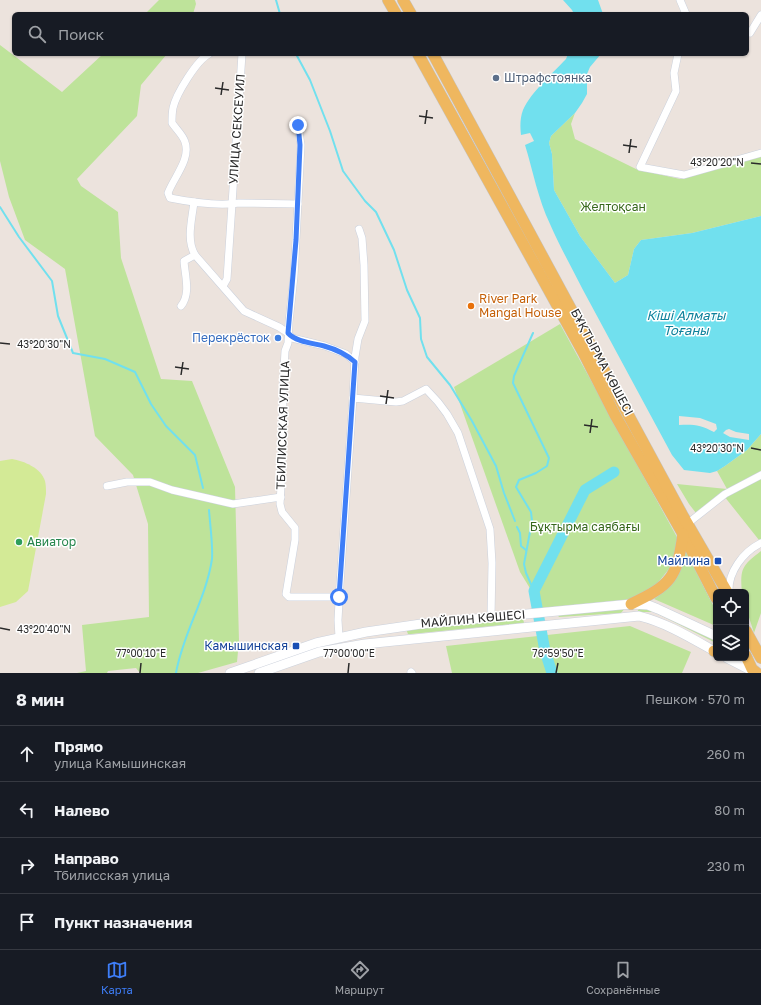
<!DOCTYPE html>
<html lang="ru">
<head>
<meta charset="utf-8">
<style>
	:root { --surface:#171b24; --page:#20242c; --text:#f1f3f6; --muted:#9ea1a6; --line:#363941; --accent:#3e7ef8 }
	body { margin:0; font-family:"Golos Text",sans-serif; background:var(--page); color:var(--text) }
	.controls { position:absolute; right:12px; bottom:12px; display:grid; overflow:hidden; border-radius:6px; box-shadow:0 1px 3px #0004 }
	.controls button { width:36px; height:36px; display:grid; place-items:center; padding:0; border:0; border-bottom:1px solid var(--line); background:var(--surface); color:var(--text); font:20px sans-serif }
	.stop { position:absolute; width:12px; height:12px; margin:-9px; border:3px solid #3e7ef8; border-radius:50%; background:#fff }
	.stop.end { background:#3e7ef8; border-color:#fff; box-shadow:0 1px 4px #0008 }
	.list { margin:0; padding:0; list-style:none }
	h2 { display:flex; justify-content:space-between; align-items:center; height:52px; margin:0; padding:0 16px; font-size:17px }
	h2 small { font-size:13px; font-weight:400; color:var(--muted) }
	.list li { display:grid; grid-template-columns:26px 1fr auto; gap:12px; align-items:center; box-sizing:border-box; height:56px; padding:0 16px; border-top:1px solid var(--line) }
	.list b { display:block; font-size:15px; white-space:nowrap }
	.list p { margin:0; font-size:13px; white-space:nowrap; color:var(--muted) }
	.list em { font-size:13px; font-style:normal; color:var(--muted) }
	.icon { flex:none; width:22px; height:22px; fill:none; stroke:currentColor; stroke-width:2; stroke-linecap:round; stroke-linejoin:round }
	.map { position:relative; flex:none; width:761px; height:673px; overflow:hidden }
	.search { position:absolute; background:var(--surface); box-shadow:0 1px 3px #0004; left:12px; right:12px; top:12px; height:44px; display:flex; align-items:center; gap:10px; box-sizing:border-box; padding:0 14px; border-radius:6px; color:var(--muted); font-size:15px }
	.sheet { height:276px; background:var(--surface) }
	nav { display:flex; justify-content:space-around; align-items:center; box-sizing:border-box; height:56px; border-top:1px solid var(--line); background:var(--surface); font-size:11px; color:var(--muted) }
	nav a { display:grid; justify-items:center; gap:2px }
	nav .on { color:var(--accent) }
	.map>svg:first-child { display:block }
	.green { fill:#bee39a }
	.pitch { fill:#d3ea96 }
	.water { fill:#71e0ee; fill-rule:evenodd }
	.lines { fill:none; stroke-linecap:round; stroke-linejoin:round }
	.stream { stroke:#71e0ee; stroke-width:2 }
	.river { stroke:#71e0ee; stroke-width:11 }
	.minor-casing { stroke:#cbd1dc; stroke-width:8 }
	.secondary-casing { stroke:#cbd1dc; stroke-width:10 }
	.primary-casing { stroke:#c4c4c4; stroke-width:12 }
	.minor { stroke:#fff; stroke-width:7 }
	.secondary { stroke:#fff; stroke-width:9 }
	.primary { stroke:#efb75f; stroke-width:11 }
	.route { stroke:#3e7ef8; stroke-width:5 }
	.ticks { fill:none; stroke:#2b2b2b; stroke-width:1.5 }
	.service-dot { fill:#5c6f8a; stroke:#fff; stroke-width:1.5 }
	.food-dot { fill:#e8710a; stroke:#fff; stroke-width:1.5 }
	.shop-dot { fill:#3f7fe0; stroke:#fff; stroke-width:1.5 }
	.leisure-dot { fill:#2e9e5b; stroke:#fff; stroke-width:1.5 }
	.transit-dot { fill:#1a4fb4; stroke:#fff; stroke-width:1.5 }
	.labels { text-anchor:middle; stroke-width:3; stroke-linejoin:round; paint-order:stroke }
	.service-label { font-size:12px; fill:#4e5e75; stroke:#fff; text-anchor:start }
	.street-label { font-size:12px; fill:#2b2b2b; stroke:#fff }
	.park-label { font-size:12px; fill:#37681b; stroke:#fff }
	.food-label { font-size:12px; fill:#c56008; stroke:#fff; text-anchor:start }
	.shop-label { font-size:12px; fill:#366cbe; stroke:#fff; text-anchor:end }
	.leisure-label { font-size:12px; fill:#27864d; stroke:#fff; text-anchor:start }
	.transit-label { font-size:12px; fill:#164399; stroke:#fff; text-anchor:end }
	.water-label { font-size:13px; font-style:italic; fill:#0e819b; stroke:#fff }
	.ticks-label { font-size:10px; text-anchor:middle; fill:#2b2b2b; stroke:#fff; stroke-width:3; stroke-linejoin:round; paint-order:stroke }
</style>
</head>
<body>
<div class="map">
<svg width="761" height="673" viewBox="0 0 761 673">
	<rect width="100%" height="100%" fill="#ece3dd"/>
	<g class="green">
		<path d="M159,0H195L196,4L193,14H145Z"/>
		<path d="M0,45L62,92L103,54H167L141,85L137,116L77,179L81,186L118,212L121,258L161,379L192,381L235,487L239,641L237,662L198,673H140L136,668L108,671L107,673H77L86,671L82,625L149,617L148,524L133,475L95,436L65,269L25,240L9,197L0,161Z"/>
		<path d="M575,113L571,124L575,139L636,169L680,179L761,156V216L692,233L641,240L634,249L628,275L615,283L580,236L554,190L552,154L549,143L551,136Z"/>
		<path d="M560,324L678,539L673,564L656,585L634,599L542,608L520,572L454,387Z"/>
		<path d="M761,434V545L759,540L724,496L696,513L689,504L677,484L727,489L717,471L725,466L747,450Z"/>
		<path d="M761,551V613L754,633L746,608V592H742C740,568 742,566 761,551Z"/>
		<path d="M686,552L716,611V626L654,599C674,585 679,576 686,552Z"/>
		<path d="M626,607L621,613L559,617L557,614Z"/>
		<path d="M640,607L647,608L716,640V643L654,612H637Z"/>
		<path d="M523,617L524,623L411,634H408L406,629Z"/>
		<path d="M630,626L691,652L682,673H452L446,646Z"/>
	</g>
	<path class="pitch" d="M12,459C24,461 41,468 45,481C46,485 46,490 46,494L28,591L16,602L0,607V461Z"/>
	<g class="water">
		<path d="M563,0H598L603,14H574L572,10Z"/>
		<path d="M568,54H601L590,67L587,74V94L582,103L575,113L551,136L549,143L552,154L554,190L580,236L615,283L628,275L634,249L641,240L692,233L761,216V434L747,450L725,466L717,471L710,473L684,470L672,455L583,290C572,268 560,247 550,224C538,199 533,171 525,145L534,141L530,133L521,135C520,127 520,118 523,110C531,92 552,74 566,59ZM679,416L700,418L716,424L717,429L714,432C701,425 693,424 679,425ZM729,429L736,432L749,434V440L730,437L723,433L726,430Z"/>
	</g>
	<g class="lines">
		<g class="stream">
			<path d="M276,0L280,14"/>
			<path d="M296,54L310,80L330,131L343,171L365,201L376,212L394,250L407,290L420,318L421,339L427,357L450,385L472,421L496,466L504,493L515,521"/>
			<path d="M0,207L19,237L52,281L58,316L73,353L105,359L135,372L151,404L166,426L195,455L203,488"/>
			<path d="M533,333L514,376L513,383L549,458L547,466L536,473L519,480L516,487L531,512L532,521L524,564L526,573L534,591"/>
			<path d="M517,527L520,533L521,546L526,550"/>
			<path d="M176,673C183,633 206,599 212,559C213,545 210,524 209,510"/>
		</g>
		<path class="river" d="M552,673L545,651L534,591L585,490L614,472"/>
		<defs>
			<g id="minor">
				<path d="M680,0L686,14"/>
				<path d="M750,33L761,15"/>
				<path d="M209,54C197,60 176,94 173,108C172,113 172,118 172,123C176,129 183,135 185,142C191,159 174,177 168,193L170,198C190,202 220,206 239,203L298,204"/>
				<path d="M678,54L674,73L676,91L640,167L684,175L761,153"/>
				<path d="M298,125L301,145L296,240L294,276L289,322L288,343L285,351L283,386L282,468L280,504L282,512L295,528V540L286,594L289,597H339"/>
				<path d="M194,202C192,219 186,240 195,255L244,311L279,327L288,333L292,338L325,346L346,354L355,362"/>
				<path d="M223,286L227,279L242,54"/>
				<path d="M181,306C191,294 185,276 184,261L195,255"/>
				<path d="M353,398L355,357L358,339L365,321L364,265L362,238L359,229"/>
				<path d="M107,486L127,482H150L172,490L233,504L281,497"/>
				<path d="M687,524L725,494L761,475"/>
				<path d="M729,592C728,572 743,552 761,543"/>
				<path d="M339,637L338,620L340,584L353,398L396,402L403,401L426,389L438,402L447,414L458,433L490,529L492,563L491,617"/>
				<path d="M411,672L412,673"/>
			</g>
			<g id="secondary">
				<path d="M727,658L756,673"/>
				<path d="M230,673L316,643L366,632L421,624L631,604L648,605L658,609L716,636"/>
				<path d="M259,673L319,652L365,644L639,616C667,623 691,638 716,652"/>
			</g>
			<g id="primary">
				<path d="M388,0L396,14"/>
				<path d="M403,0L411,14"/>
				<path d="M418,54L583,352L615,415L683,534L716,598"/>
				<path d="M433,54L683,516L727,592"/>
				<path d="M631,604C671,585 677,578 683,534"/>
				<path d="M746,631L761,658"/>
				<path d="M714,651H716"/>
				<path d="M746,656L752,669L757,673"/>
			</g>
		</defs>
		<use href="#minor" class="minor-casing"/>
		<use href="#secondary" class="secondary-casing"/>
		<use href="#primary" class="primary-casing"/>
		<use href="#minor" class="minor"/>
		<use href="#secondary" class="secondary"/>
		<use href="#primary" class="primary"/>
	</g>
	<g class="lines">
		<path class="route" d="M298,125L300,145L296,240L288,333C296,342 312,343 324,346C335,349 346,354 355,362L339,597"/>
	</g>
	<path class="ticks" d="M215,88L229,90M221,95L223,82M419,116L433,118M425,124L427,110M623,145L637,147M629,153L631,139M751,163L761,164M0,343L10,344M175,367L189,369M181,375L183,362M380,396L394,398M386,404L388,390M584,425L598,427M590,433L592,419M751,448L761,450M0,628L10,630M140,673L141,663M348,673L349,663M556,673L558,663"/>
	<circle class="service-dot" cx="496" cy="78" r="4"/>
	<circle class="food-dot" cx="471" cy="306" r="4"/>
	<circle class="shop-dot" cx="278" cy="338" r="4"/>
	<circle class="leisure-dot" cx="19" cy="542" r="4"/>
	<g class="transit-dot">
		<rect x="714" y="557" width="8" height="8" rx="2"/>
		<rect x="292" y="642" width="8" height="8" rx="2"/>
	</g>
	<g class="labels">
		<g class="service-label">
			<text x="504" y="82">Штрафстоянка</text>
		</g>
		<g class="street-label">
			<text transform="translate(237 129) rotate(-86)" y="4">УЛИЦА СЕКСЕУИЛ</text>
			<text transform="translate(602 362) rotate(62)" y="4">БҰҚТЫРМА КӨШЕСІ</text>
			<text transform="translate(283 425) rotate(-88)" y="4">ТБИЛИССКАЯ УЛИЦА</text>
			<text transform="translate(473 619) rotate(-5)" y="4">МАЙЛИН КӨШЕСІ</text>
		</g>
		<g class="park-label">
			<text x="613" y="211">Желтоқсан</text>
			<text x="585" y="531">Бұқтырма саябағы</text>
		</g>
		<g class="food-label">
			<text x="479" y="303">River Park<tspan x="479" dy="14">Mangal House</tspan></text>
		</g>
		<g class="shop-label">
			<text x="270" y="342">Перекрёсток</text>
		</g>
		<g class="leisure-label">
			<text x="27" y="546">Авиатор</text>
		</g>
		<g class="transit-label">
			<text x="710" y="565">Майлина</text>
			<text x="288" y="650">Камышинская</text>
		</g>
		<g class="water-label">
			<text x="686" y="320">Кіші Алматы<tspan x="686" dy="15">Тоғаны</tspan></text>
		</g>
	</g>
	<g class="ticks-label">
		<text x="717" y="166">43°20'20"N</text>
		<text x="44" y="348">43°20'30"N</text>
		<text x="717" y="452">43°20'30"N</text>
		<text x="44" y="633">43°20'40"N</text>
		<text x="141" y="657">77°00'10"E</text>
		<text x="349" y="657">77°00'00"E</text>
		<text x="558" y="657">76°59'50"E</text>
	</g>
</svg>
<div class="controls">
<button><svg class="icon" aria-label="locate" viewBox="0 0 24 24"><circle cx="12" cy="12" r="6"/><path d="M12 2v4M12 18v4M2 12h4M18 12h4"/></svg></button>
<button><svg class="icon" aria-label="layers" viewBox="0 0 24 24"><path d="M12 4l9 5-9 5-9-5zM3 14l9 5 9-5"/></svg></button>
</div>
<div class="stop" style="left:339px;top:597px"></div>
<div class="stop end" style="left:298px;top:125px"></div>
<div class="search"><svg class="icon" aria-label="search" viewBox="0 0 24 24"><circle cx="10" cy="10" r="6"/><path d="M15 15l6 6"/></svg>Поиск</div>
</div>
<section class="sheet">
<h2>8 мин<small>Пешком · 570 m</small></h2>
<ul class="list">
<li><svg class="icon" aria-label="ahead" viewBox="0 0 24 24"><path d="M12 20V5M6 11l6-6 6 6"/></svg><div><b>Прямо</b><p>улица Камышинская</p></div><em>260 m</em></li>
<li><svg class="icon" aria-label="left" viewBox="0 0 24 24"><path d="M17 20v-9H6M10 6l-5 5 5 5"/></svg><div><b>Налево</b></div><em>80 m</em></li>
<li><svg class="icon" aria-label="right" viewBox="0 0 24 24"><path d="M7 20v-9h11M14 6l5 5-5 5"/></svg><div><b>Направо</b><p>Тбилисская улица</p></div><em>230 m</em></li>
<li><svg class="icon" aria-label="arrive" viewBox="0 0 24 24"><path d="M6 21V4h12l-3 4 3 4H6"/></svg><div><b>Пункт назначения</b></div></li>
</ul>
</section>
<nav>
<a class="on"><svg class="icon" aria-label="map" viewBox="0 0 24 24"><path d="M3 6l6-2 6 2 6-2v14l-6 2-6-2-6 2zM9 4v14M15 6v14"/></svg>Карта</a>
<a><svg class="icon" aria-label="directions" viewBox="0 0 24 24"><path d="M12 3l9 9-9 9-9-9zM9 14v-3h6M13 9l2 2-2 2"/></svg>Маршрут</a>
<a><svg class="icon" aria-label="saved" viewBox="0 0 24 24"><path d="M7 4h10v16l-5-4-5 4z"/></svg>Сохранённые</a>
</nav>
</body>
</html>
